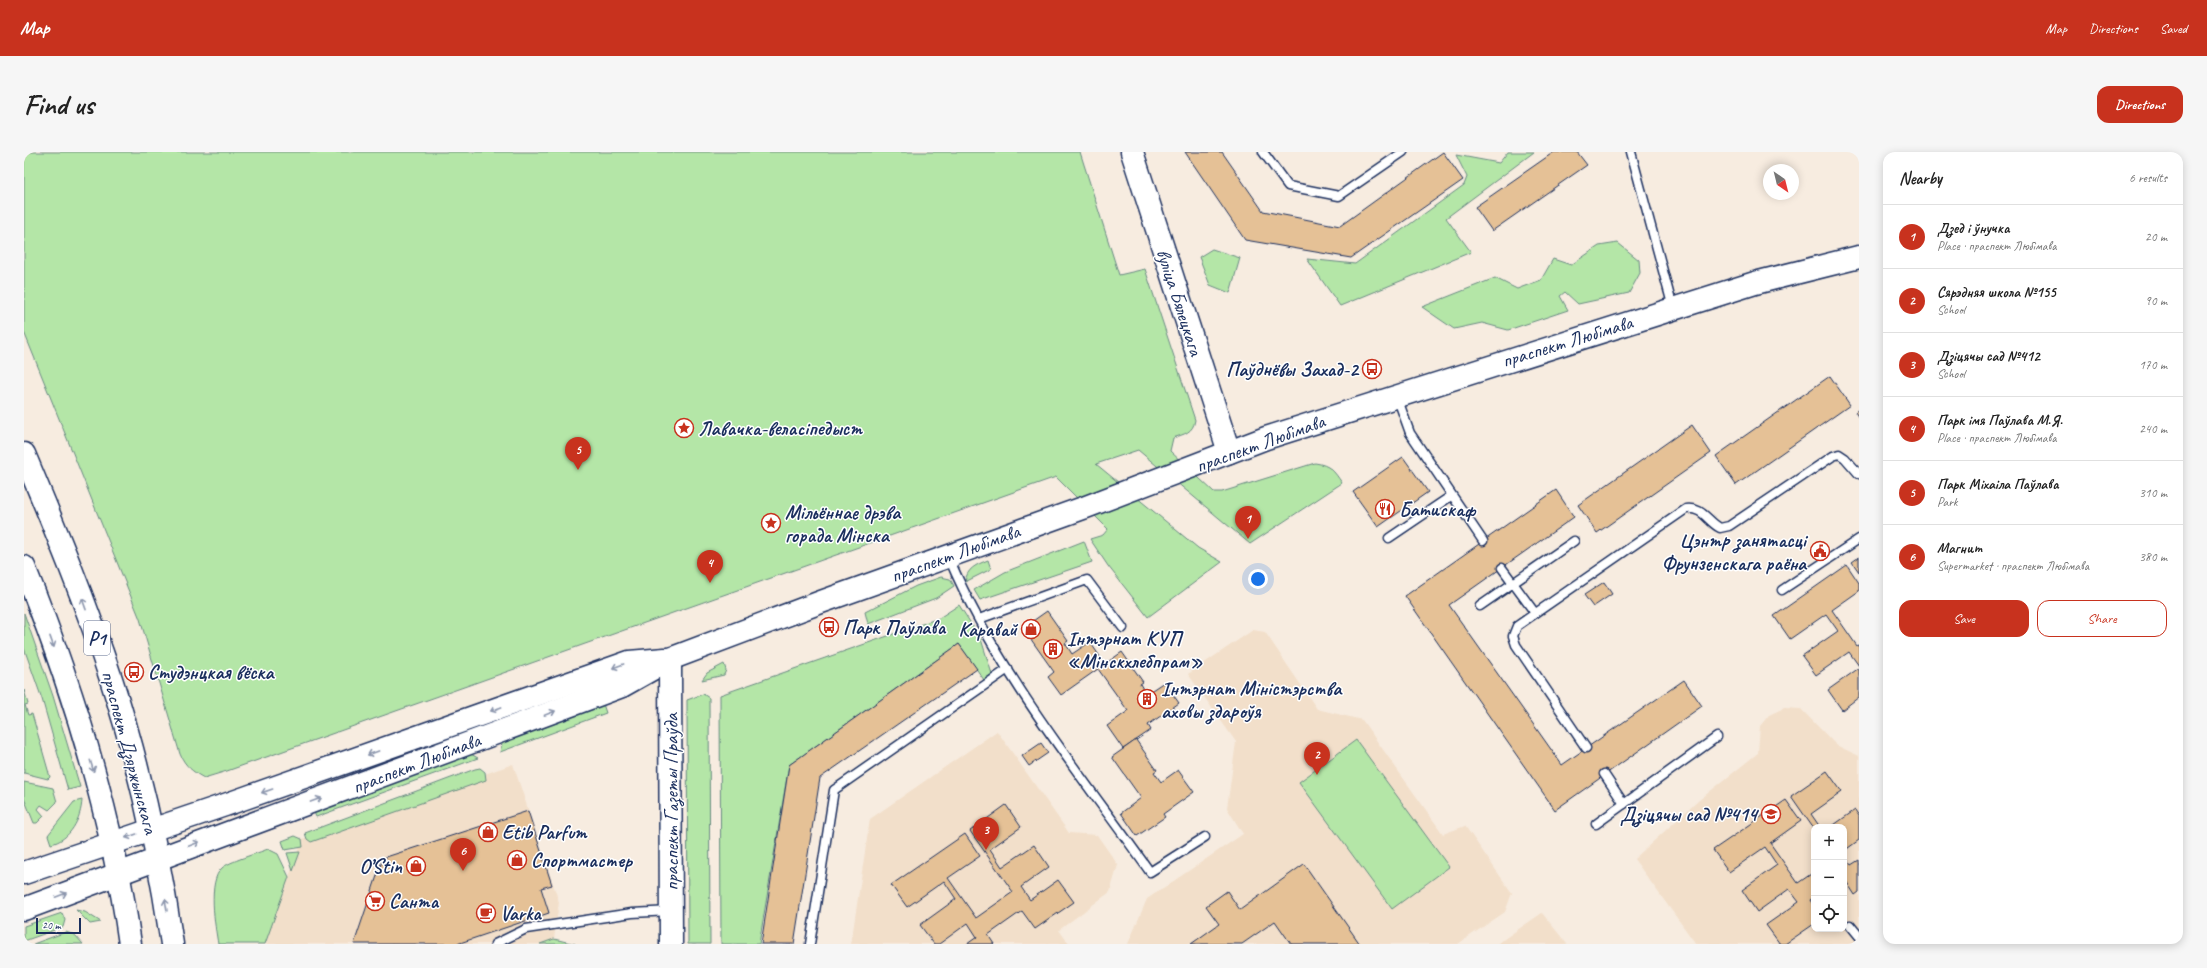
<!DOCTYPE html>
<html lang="en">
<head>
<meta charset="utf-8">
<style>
	:root { --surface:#fff; --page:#f6f6f6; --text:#222; --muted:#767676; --line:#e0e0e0; --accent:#c8321e }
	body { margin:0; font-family:Caveat,sans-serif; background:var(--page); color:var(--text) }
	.controls { position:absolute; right:12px; bottom:12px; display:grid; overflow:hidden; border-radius:8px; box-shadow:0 2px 10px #0003 }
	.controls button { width:36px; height:36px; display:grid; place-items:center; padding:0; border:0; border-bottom:1px solid var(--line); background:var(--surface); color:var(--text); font:20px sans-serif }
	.compass { position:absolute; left:1739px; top:12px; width:36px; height:36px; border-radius:50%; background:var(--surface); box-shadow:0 2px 10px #0003; rotate:145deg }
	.scale { position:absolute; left:12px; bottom:10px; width:45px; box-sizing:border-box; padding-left:4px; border:2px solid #1b2f5e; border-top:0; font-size:11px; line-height:14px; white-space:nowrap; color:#1b2f5e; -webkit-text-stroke:3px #fff; paint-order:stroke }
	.you { position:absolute; left:1234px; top:427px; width:14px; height:14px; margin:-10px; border:3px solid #fff; border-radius:50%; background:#1a73e8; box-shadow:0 0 0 6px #1a73e833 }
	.badge { display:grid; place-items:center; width:26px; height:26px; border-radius:50%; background:var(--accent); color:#fff; font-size:13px; font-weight:700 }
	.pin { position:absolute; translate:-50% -33px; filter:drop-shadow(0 1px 2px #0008) }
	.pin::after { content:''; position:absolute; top:21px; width:14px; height:12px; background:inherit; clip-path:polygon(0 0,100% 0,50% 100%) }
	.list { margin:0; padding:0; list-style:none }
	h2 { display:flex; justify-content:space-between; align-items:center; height:52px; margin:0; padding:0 16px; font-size:17px }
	h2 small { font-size:13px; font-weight:400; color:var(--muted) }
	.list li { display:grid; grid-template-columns:26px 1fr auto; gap:12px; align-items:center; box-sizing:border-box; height:64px; padding:0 16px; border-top:1px solid var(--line) }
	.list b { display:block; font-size:15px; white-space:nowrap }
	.list p { margin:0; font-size:13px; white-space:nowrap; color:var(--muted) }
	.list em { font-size:13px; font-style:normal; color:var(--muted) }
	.actions { display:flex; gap:8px; padding:12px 16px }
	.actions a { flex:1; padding:9px 0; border:1px solid var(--accent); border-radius:12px; text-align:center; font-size:14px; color:var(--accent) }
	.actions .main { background:var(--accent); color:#fff }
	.icon { flex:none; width:22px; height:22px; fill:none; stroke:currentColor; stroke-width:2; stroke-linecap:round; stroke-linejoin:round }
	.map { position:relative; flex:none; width:1835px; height:792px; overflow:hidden; border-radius:12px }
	header { display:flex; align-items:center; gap:24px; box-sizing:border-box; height:56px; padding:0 20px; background:var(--accent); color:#fff }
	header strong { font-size:19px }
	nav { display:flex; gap:22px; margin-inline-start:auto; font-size:14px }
	.intro { display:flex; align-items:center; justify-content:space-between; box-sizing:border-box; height:96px; padding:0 24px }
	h1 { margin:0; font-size:28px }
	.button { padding:10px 18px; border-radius:12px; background:var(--accent); color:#fff; font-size:14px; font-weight:700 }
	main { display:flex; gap:24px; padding:0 24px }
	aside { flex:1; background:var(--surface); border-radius:12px; box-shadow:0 2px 10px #0003 }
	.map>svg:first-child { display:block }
	.built { fill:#f2dfca; fill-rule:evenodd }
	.green { fill:#b4e6a7; stroke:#688a82 }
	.building { fill:#e5c196; stroke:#1b2f5e }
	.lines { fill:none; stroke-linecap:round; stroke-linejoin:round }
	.lane-casing { stroke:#1b2f5e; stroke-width:11 }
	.secondary-casing { stroke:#1b2f5e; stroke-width:25 }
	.primary-casing { stroke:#1b2f5e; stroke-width:25 }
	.lane { stroke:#fff; stroke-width:8 }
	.secondary { stroke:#fff; stroke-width:22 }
	.primary { stroke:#fff; stroke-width:22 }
	.oneway { stroke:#8d97ae }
	.labels { text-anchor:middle; stroke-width:3; stroke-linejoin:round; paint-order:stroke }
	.shield { fill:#fff; stroke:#5f6d8e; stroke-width:1 }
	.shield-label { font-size:19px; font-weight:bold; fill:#1b2f5e }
	.street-label { font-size:20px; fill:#1b2f5e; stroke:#fff }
	.poi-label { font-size:20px; font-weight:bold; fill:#1b2f5e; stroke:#fff; text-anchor:start }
</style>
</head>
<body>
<header>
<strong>Map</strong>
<nav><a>Map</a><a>Directions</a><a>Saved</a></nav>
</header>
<div class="intro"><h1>Find us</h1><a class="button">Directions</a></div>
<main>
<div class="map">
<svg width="1835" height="792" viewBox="0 0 1835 792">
	<rect width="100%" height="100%" fill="#f7ece0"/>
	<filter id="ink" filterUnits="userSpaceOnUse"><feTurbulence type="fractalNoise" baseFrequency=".025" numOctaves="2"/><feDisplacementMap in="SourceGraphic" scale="8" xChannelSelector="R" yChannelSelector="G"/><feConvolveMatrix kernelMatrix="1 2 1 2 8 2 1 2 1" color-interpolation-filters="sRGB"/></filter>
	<g filter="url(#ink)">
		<g class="built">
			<path d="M1229,478L1241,480L1293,557L1338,568L1419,682L1441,674L1488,741L1481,760L1434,792H1104L1123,747L1219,682L1203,656L1212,590L1164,522Z"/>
			<path d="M1760,556L1777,557L1812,593L1835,604V792H1672L1610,707L1674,649L1734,601L1736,574L1745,563ZM1790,675H1820V777H1790Z"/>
			<path d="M973,579L1045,681L1073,683L1094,713L1086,740L1035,778L1045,792H827L846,667Z"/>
			<path d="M489,612L535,750L530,787L516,792H239L265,725L278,687Z"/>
			<path d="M1518,761L1543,792H1473Z"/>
		</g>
		<g class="green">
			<path d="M0,0H1056L1095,123L1121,117L1171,268C1169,281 1160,282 1149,286L1146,299L1190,340H1198L1291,311C1306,313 1310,319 1318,331L1226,392L1114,298L1072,312L1174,396L1198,410L1124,465L1084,414L1066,387L1079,383L1084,377L1032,325L203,619L180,626C169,620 161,614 156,602L116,467L0,180Z"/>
			<path d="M1484,0H1510L1422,66L1447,100L1316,154L1283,107L1331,112L1440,33L1443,25L1432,3L1475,11Z"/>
			<path d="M1594,91L1615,108L1616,121L1605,141L1554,152L1541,140L1536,144L1544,158L1484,178L1458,171L1430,177L1398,155L1471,126L1493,137L1517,128L1529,107L1547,113L1575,94Z"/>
			<path d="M1188,97L1216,106L1206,141L1186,133L1175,105Z"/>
			<path d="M1060,389L1068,410L956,448L950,438L981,420Z"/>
			<path d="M964,408L967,417L941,430C943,416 952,413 964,408Z"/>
			<path d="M917,425L926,427L930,434L912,446L844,472L841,460L892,434Z"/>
			<path d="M935,453L957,487L968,522L960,528L935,492L765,613L735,792H697L696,543L915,466Z"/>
			<path d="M0,461L29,544L56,635L44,638L18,547L0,496Z"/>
			<path d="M700,512L702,518L700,523L678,528L683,521Z"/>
			<path d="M0,538L4,552L1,553L4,563L8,562L26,625L24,627L0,621Z"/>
			<path d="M679,542L685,546L686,792H664L663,548Z"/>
			<path d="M579,552L582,561L476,600L479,588Z"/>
			<path d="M1332,588L1425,715L1368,757L1275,630Z"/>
			<path d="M443,600L454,606L292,665L289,658Z"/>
			<path d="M456,616L461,620L462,628L287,690L283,687L281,681L451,617Z"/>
			<path d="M0,630L29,636L33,650L25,658L17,653L14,657L20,664L13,671H10L0,646Z"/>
			<path d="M58,648C57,667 46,688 27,692L24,683L50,650Z"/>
			<path d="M271,684L278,687L279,695L261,698L258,689Z"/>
			<path d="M244,697L254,702L265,725L241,792H194C191,774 183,729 198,716C204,710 234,701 244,697Z"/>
			<path d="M276,700L269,719L263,701Z"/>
			<path d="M52,758L61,760L77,770L66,772Z"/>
			<path d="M38,761L41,768L39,775L0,789V774Z"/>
			<path d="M42,780L51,783L59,792H9Z"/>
			<path d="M530,787L551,792H516Z"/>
		</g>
		<g class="building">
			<path d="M1161,0H1198L1239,59L1316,74L1419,0L1439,28L1327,106L1221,88Z"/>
			<path d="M1530,0H1553L1563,13L1468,79L1451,55Z"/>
			<path d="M1806,224L1826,253L1712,333L1692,304Z"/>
			<path d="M1835,257V266L1831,260Z"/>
			<path d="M1668,273L1687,301L1573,381L1554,353Z"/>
			<path d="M1379,305L1404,340L1354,375L1329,340Z"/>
			<path d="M1532,338L1550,365L1425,453L1538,613L1660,528L1678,554L1531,658L1381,444Z"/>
			<path d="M1835,405V420L1828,410Z"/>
			<path d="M1823,413L1835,431V439L1808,458L1833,494L1835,493V514L1825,500L1792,523L1778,504L1814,479L1802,462L1766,487L1750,464Z"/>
			<path d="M1580,430L1588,442L1569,455L1560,443Z"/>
			<path d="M1023,459L1044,489L1041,491L1048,502L1066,490L1081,512L1037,543L1024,525L1030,520L999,476Z"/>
			<path d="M935,492L953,517L796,626L770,792H737L765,613Z"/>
			<path d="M1098,500L1119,530L1116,532L1122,542L1140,530L1155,551L1124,573L1127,578L1099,597L1083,574L1104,559L1074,517Z"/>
			<path d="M1835,516V545L1818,558L1804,538Z"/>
			<path d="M1112,588L1133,618L1130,620L1137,630L1154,618L1170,640L1139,662L1141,665L1113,684L1097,661L1117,646L1088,605Z"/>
			<path d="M1017,591L1024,601L1005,614L998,604Z"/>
			<path d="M1803,619L1818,640L1787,662L1796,675H1790V677L1767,644Z"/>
			<path d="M1762,648L1777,669L1746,691L1774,731L1790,720V745L1786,748L1790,754V772L1761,792H1756L1742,773L1775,750L1765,737L1733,760L1718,738L1753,713L1741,695L1705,720L1689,698Z"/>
			<path d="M982,653L997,675L966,697L978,715L1010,693L1025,715L997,735L1006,748L1034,728L1050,750L1011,777L998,759L964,783L970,792H943L953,785L944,771L915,792H910L896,773L932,747L920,729L883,755L867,733L941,682L956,704L924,726L952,766L989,740L946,679Z"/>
			<path d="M1831,658L1835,664V688L1820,699V675H1807Z"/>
			<path d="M504,659L528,733L517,736L525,761L433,792H330L359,706Z"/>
			<path d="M1820,703L1827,713L1835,708V740L1831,743L1820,726Z"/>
			<path d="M1280,712L1336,792H1267L1251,769L1218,792H1167L1195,772L1182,754L1203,739L1216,758Z"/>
		</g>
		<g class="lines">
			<defs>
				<g id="lane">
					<path d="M1239,0L1264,34L1315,44L1379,0"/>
					<path d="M1607,0L1649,156"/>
					<path d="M1373,245L1386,281L1459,389"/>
					<path d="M1365,386L1427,344"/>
					<path d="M925,406C973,520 1054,619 1126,720L1181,685"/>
					<path d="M1478,416L1511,461"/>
					<path d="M1758,438L1835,387"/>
					<path d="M1456,454L1550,389"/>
					<path d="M955,467L1063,428L1099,476"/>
					<path d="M1562,596L1492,493L1489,484L1493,474L1662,357C1679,355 1683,369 1696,376L1705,374L1809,304L1815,302L1821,306L1835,322"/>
					<path d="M1580,622L1600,652"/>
					<path d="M1572,672L1693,585"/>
					<path d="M1826,773L1835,784"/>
					<path d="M471,792L502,777L608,761L647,759"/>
					<path d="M786,792L810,638L984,517"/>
				</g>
				<g id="secondary">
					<path d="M1108,0L1205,300"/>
					<path d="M646,507L647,792"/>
					<path d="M0,721L201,653L605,510L641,507"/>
					<path d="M0,757L598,534L646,507L797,450L1062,355L1242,286L1731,131L1835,105"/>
				</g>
				<g id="primary">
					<path d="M0,302C31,376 62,451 87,527C115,612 135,703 148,792"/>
					<path d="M0,415C49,536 88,662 106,792"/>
				</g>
			</defs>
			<use href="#lane" class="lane-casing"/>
			<use href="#secondary" class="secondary-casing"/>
			<use href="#primary" class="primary-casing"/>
			<use href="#lane" class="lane"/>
			<use href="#secondary" class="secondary"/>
			<use href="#primary" class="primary"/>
		</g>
		<defs><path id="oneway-shaft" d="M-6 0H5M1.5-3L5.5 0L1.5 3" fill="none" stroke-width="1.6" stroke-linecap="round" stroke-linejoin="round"/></defs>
		<g class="oneway">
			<use href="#oneway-shaft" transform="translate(60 452) rotate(-110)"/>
			<use href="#oneway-shaft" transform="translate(28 490) rotate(70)"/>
			<use href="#oneway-shaft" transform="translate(594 514) rotate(160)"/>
			<use href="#oneway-shaft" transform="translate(472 557) rotate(160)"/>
			<use href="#oneway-shaft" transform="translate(526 561) rotate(-21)"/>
			<use href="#oneway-shaft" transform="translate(349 601) rotate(160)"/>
			<use href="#oneway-shaft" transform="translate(68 614) rotate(73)"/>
			<use href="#oneway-shaft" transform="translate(243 639) rotate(161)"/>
			<use href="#oneway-shaft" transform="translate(292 648) rotate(-20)"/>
			<use href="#oneway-shaft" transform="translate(107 684) rotate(161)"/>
			<use href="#oneway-shaft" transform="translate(170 692) rotate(-21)"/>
			<use href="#oneway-shaft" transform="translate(37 743) rotate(-21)"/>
			<use href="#oneway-shaft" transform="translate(142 753) rotate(-100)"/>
		</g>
	</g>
	<defs>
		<symbol id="bus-ring" viewBox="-11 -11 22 22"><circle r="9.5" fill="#fff" stroke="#c8321e" stroke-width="1.5"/><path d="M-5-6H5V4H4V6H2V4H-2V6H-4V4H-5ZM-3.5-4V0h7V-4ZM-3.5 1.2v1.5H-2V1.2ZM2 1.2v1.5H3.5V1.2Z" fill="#c8321e"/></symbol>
		<symbol id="sight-ring" viewBox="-11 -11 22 22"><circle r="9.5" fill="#fff" stroke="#c8321e" stroke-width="1.5"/><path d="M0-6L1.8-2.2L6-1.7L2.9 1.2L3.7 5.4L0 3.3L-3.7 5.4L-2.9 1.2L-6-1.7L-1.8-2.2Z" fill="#c8321e"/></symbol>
		<symbol id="restaurant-ring" viewBox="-11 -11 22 22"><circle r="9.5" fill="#fff" stroke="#c8321e" stroke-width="1.5"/><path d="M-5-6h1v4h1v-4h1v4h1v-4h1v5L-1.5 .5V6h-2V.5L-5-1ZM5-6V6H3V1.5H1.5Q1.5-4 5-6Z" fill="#c8321e"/></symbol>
		<symbol id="civic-ring" viewBox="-11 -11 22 22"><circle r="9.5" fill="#fff" stroke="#c8321e" stroke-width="1.5"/><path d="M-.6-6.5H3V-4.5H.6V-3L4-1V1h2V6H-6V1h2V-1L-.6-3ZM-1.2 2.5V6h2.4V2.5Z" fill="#c8321e"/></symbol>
		<symbol id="shop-ring" viewBox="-11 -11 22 22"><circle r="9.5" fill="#fff" stroke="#c8321e" stroke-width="1.5"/><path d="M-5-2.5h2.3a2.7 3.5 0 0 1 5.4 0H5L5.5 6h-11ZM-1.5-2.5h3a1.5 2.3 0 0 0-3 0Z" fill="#c8321e"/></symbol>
		<symbol id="building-ring" viewBox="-11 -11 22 22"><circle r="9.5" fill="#fff" stroke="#c8321e" stroke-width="1.5"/><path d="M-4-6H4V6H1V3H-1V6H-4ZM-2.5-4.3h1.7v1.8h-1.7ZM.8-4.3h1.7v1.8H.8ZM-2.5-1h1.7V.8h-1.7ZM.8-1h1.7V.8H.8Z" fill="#c8321e"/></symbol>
		<symbol id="school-ring" viewBox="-11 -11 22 22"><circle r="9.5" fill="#fff" stroke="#c8321e" stroke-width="1.5"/><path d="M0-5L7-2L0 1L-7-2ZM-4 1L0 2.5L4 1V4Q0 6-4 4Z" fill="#c8321e"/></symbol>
		<symbol id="supermarket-ring" viewBox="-11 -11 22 22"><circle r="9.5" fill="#fff" stroke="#c8321e" stroke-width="1.5"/><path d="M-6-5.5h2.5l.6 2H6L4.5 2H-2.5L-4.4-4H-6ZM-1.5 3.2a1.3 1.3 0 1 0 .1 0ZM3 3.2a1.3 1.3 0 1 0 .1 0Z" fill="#c8321e"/></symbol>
		<symbol id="cafe-ring" viewBox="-11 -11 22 22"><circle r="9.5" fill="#fff" stroke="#c8321e" stroke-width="1.5"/><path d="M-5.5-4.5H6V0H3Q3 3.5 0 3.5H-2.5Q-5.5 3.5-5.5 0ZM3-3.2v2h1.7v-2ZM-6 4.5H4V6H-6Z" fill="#c8321e"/></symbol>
	</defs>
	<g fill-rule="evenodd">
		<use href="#bus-ring" x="1337" y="206" width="22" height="22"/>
		<use href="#sight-ring" x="649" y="265" width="22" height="22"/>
		<use href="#restaurant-ring" x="1350" y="346" width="22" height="22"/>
		<use href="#sight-ring" x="736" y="360" width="22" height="22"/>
		<use href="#civic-ring" x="1785" y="388" width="22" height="22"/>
		<use href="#bus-ring" x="794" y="464" width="22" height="22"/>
		<use href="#shop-ring" x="996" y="466" width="22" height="22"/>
		<use href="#building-ring" x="1018" y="486" width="22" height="22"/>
		<use href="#bus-ring" x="99" y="509" width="22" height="22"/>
		<use href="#building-ring" x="1112" y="536" width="22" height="22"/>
		<use href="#school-ring" x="1736" y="651" width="22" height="22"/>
		<use href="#shop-ring" x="453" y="669" width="22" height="22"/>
		<use href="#shop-ring" x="482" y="697" width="22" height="22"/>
		<use href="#shop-ring" x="381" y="703" width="22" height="22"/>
		<use href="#supermarket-ring" x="340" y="738" width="22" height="22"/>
		<use href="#cafe-ring" x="451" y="750" width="22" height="22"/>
	</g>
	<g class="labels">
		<rect class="shield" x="60" y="469" width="26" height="34" rx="3"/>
		<g class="shield-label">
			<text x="73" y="493">Р1</text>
		</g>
		<g class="street-label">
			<text transform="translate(1156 150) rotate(72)" y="7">вуліца Бялецкага</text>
			<text transform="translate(1543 189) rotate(-17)" y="7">праспект Любімава</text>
			<text transform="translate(1236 291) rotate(-20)" y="7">праспект Любімава</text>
			<text transform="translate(931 401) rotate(-20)" y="7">праспект Любімава</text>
			<text transform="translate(106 600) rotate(75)" y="7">праспект Дзяржынскага</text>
			<text transform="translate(392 611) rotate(-21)" y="7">праспект Любімава</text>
			<text transform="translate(647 650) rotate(-90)" y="7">праспект Газеты Праўда</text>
		</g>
		<g class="poi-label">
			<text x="1334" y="224" text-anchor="end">Паўднёвы Захад-2</text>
			<text x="674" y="283">Лавачка-веласіпедыст</text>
			<text x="1375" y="364">Батискаф</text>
			<text x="761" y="367">Мільённае дрэва<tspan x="761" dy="23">горада Мінска</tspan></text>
			<text x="1782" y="395" text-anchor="end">Цэнтр занятасці<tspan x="1782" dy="23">Фрунзенскага раёна</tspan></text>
			<text x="819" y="482">Парк Паўлава</text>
			<text x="993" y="484" text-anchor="end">Каравай</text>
			<text x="1043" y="493">Інтэрнат КУП<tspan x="1043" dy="23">«Мінскхлебпрам»</tspan></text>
			<text x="124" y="527">Студэнцкая вёска</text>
			<text x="1137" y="543">Інтэрнат Міністэрства<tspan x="1137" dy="23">аховы здароўя</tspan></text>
			<text x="1733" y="669" text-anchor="end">Дзіцячы сад №414</text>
			<text x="478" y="687">Etib Parfum</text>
			<text x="507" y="715">Спортмастер</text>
			<text x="378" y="721" text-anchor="end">O’Stin</text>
			<text x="365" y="756">Санта</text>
			<text x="476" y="768">Varka</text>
		</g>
	</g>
</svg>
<div class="controls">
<button>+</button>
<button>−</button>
<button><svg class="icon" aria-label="locate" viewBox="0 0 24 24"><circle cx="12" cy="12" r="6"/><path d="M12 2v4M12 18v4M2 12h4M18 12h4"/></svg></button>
</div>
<svg class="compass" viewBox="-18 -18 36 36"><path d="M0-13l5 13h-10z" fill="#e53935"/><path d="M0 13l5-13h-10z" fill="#767676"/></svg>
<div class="scale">20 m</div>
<div class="you"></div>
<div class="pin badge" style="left:1224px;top:387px">1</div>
<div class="pin badge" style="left:1293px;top:623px">2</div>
<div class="pin badge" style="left:962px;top:698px">3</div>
<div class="pin badge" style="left:686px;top:431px">4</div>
<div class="pin badge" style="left:554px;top:318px">5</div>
<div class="pin badge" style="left:439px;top:719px">6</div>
</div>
<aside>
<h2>Nearby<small>6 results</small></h2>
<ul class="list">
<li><span class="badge">1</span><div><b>Дзед і ўнучка</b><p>Place · праспект Любімава</p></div><em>20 m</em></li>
<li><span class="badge">2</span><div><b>Сярэдняя школа №155</b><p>School</p></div><em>90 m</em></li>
<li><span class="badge">3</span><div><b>Дзіцячы сад №412</b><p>School</p></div><em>170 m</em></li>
<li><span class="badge">4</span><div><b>Парк імя Паўлава М.Я.</b><p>Place · праспект Любімава</p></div><em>240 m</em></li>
<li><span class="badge">5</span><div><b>Парк Міхаіла Паўлава</b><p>Park</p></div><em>310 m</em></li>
<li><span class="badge">6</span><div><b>Магнит</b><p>Supermarket · праспект Любімава</p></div><em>380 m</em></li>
</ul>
<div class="actions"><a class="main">Save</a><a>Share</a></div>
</aside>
</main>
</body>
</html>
